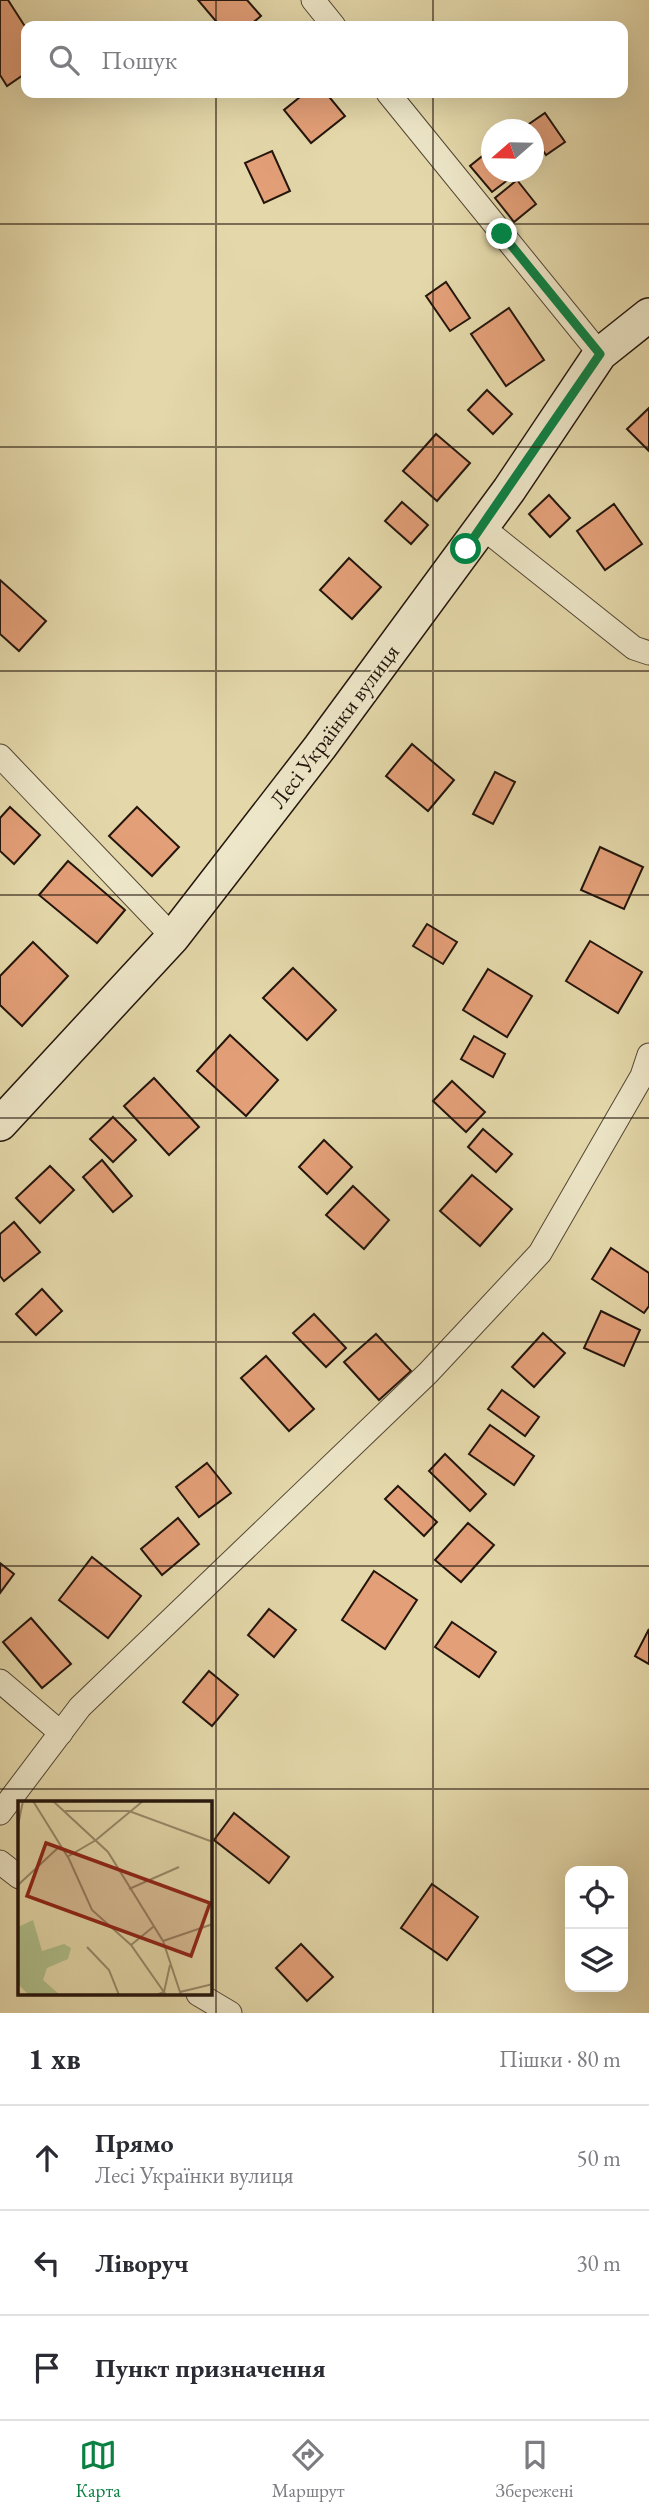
<!DOCTYPE html>
<html lang="uk">
<head>
<meta charset="utf-8">
<style>
	:root { --surface:#fff; --page:#f7f7f7; --text:#2b2b33; --muted:#7c7c81; --line:#e1e1e2; --accent:#0b8043 }
	body { margin:0; font-family:"EB Garamond",serif; background:var(--page); color:var(--text) }
	.controls { position:absolute; right:21px; bottom:21px; display:grid; overflow:hidden; border-radius:14px; box-shadow:0 7px 28px #0002 }
	.controls button { width:63px; height:63px; display:grid; place-items:center; padding:0; border:0; border-bottom:2px solid var(--line); background:var(--surface); color:var(--text); font:35px sans-serif }
	.compass { position:absolute; left:481px; top:119px; width:63px; height:63px; border-radius:50%; background:var(--surface); box-shadow:0 7px 28px #0002; rotate:250deg }
	.stop { position:absolute; width:21px; height:21px; margin:-16px; border:5px solid #0b8043; border-radius:50%; background:#fff }
	.stop.end { background:#0b8043; border-color:#fff; box-shadow:0 2px 7px #0008 }
	.list { margin:0; padding:0; list-style:none }
	h2 { display:flex; justify-content:space-between; align-items:center; height:91px; margin:0; padding:0 28px; font-size:30px }
	h2 small { font-size:23px; font-weight:400; color:var(--muted) }
	.list li { display:grid; grid-template-columns:46px 1fr auto; gap:21px; align-items:center; box-sizing:border-box; height:105px; padding:0 28px; border-top:2px solid var(--line) }
	.list b { display:block; font-size:26px; white-space:nowrap }
	.list p { margin:0; font-size:23px; white-space:nowrap; color:var(--muted) }
	.list em { font-size:23px; font-style:normal; color:var(--muted) }
	.icon { flex:none; width:38px; height:38px; fill:none; stroke:currentColor; stroke-width:2; stroke-linecap:round; stroke-linejoin:round }
	.map { position:relative; flex:none; width:649px; height:2013px; overflow:hidden }
	.search { position:absolute; background:var(--surface); box-shadow:0 7px 28px #0002; left:21px; right:21px; top:21px; height:77px; display:flex; align-items:center; gap:18px; box-sizing:border-box; padding:0 24px; border-radius:14px; color:var(--muted); font-size:26px }
	.sheet { height:406px; background:var(--surface) }
	nav { display:flex; justify-content:space-around; align-items:center; box-sizing:border-box; height:98px; border-top:2px solid var(--line); background:var(--surface); font-size:19px; color:var(--muted) }
	nav a { display:grid; justify-items:center; gap:4px }
	nav .on { color:var(--accent) }
	.map>svg:first-child { display:block }
	.building { fill:#e39f78; stroke:#23150c; stroke-width:2 }
	.lines { fill:none; stroke-linecap:round; stroke-linejoin:round }
	.street-casing { stroke:#534634; stroke-width:25 }
	.secondary-casing { stroke:#23150c; stroke-width:36 }
	.street { stroke:#ede6c8; stroke-width:23 }
	.secondary { stroke:#ede6c8; stroke-width:33 }
	.route { stroke:#0b8043; stroke-width:9 }
	.grid { fill:none; stroke:#23150c; stroke-width:2; stroke-opacity:0.55 }
	.labels { text-anchor:middle; stroke-width:5; stroke-linejoin:round; paint-order:stroke }
	.street-label { font-size:23px; fill:#23150c; stroke:#ede6c8 }
	.inset-road { fill:none; stroke:#978a6b; stroke-width:2 }
	.view { fill:#8f2418; fill-opacity:0.15; stroke:#8f2418; stroke-width:3.5 }
	.inset-edge { fill:none; stroke:#23150c; stroke-width:3.5 }
</style>
</head>
<body>
<div class="map">
<svg width="649" height="2013" viewBox="0 0 649 2013">
	<rect width="100%" height="100%" fill="#e4d8aa"/>
	<filter id="stains"><feTurbulence type="fractalNoise" baseFrequency=".00286" numOctaves="4"/><feColorMatrix values="0 0 0 0 .2 0 0 0 0 .09 0 0 0 0 .02 0 0 0 .5 -.17"/></filter>
	<radialGradient id="worn" r=".72"><stop offset=".6" stop-color="#630" stop-opacity="0"/><stop offset="1" stop-color="#630" stop-opacity=".3"/></radialGradient>
	<g class="building">
		<path d="M0,0H8L26,28V73L7,86L0,75Z"/>
		<path d="M198,0H247L261,16L249,26H220Z"/>
		<path d="M305,93H326L345,116L311,143L284,110Z"/>
		<path d="M545,113L565,142L546,155L534,137V130L526,126Z"/>
		<path d="M491,149V172H518L492,192L470,166Z"/>
		<path d="M272,151L290,191L264,203L245,163Z"/>
		<path d="M517,180L536,204L514,222L495,198Z"/>
		<path d="M446,282L470,318L450,331L426,296Z"/>
		<path d="M509,308L544,360L506,386L471,334Z"/>
		<path d="M487,390L512,414L493,434L468,410Z"/>
		<path d="M649,408V451L627,429Z"/>
		<path d="M436,434L470,463L437,501L403,471Z"/>
		<path d="M549,495L570,518L550,537L529,514Z"/>
		<path d="M402,502L428,525L411,544L385,521Z"/>
		<path d="M614,504L642,544L605,570L577,531Z"/>
		<path d="M349,558L381,587L352,619L320,590Z"/>
		<path d="M0,580L46,621L19,651L0,634Z"/>
		<path d="M412,744L454,780L428,811L386,776Z"/>
		<path d="M495,772L515,782L493,824L473,814Z"/>
		<path d="M10,807L40,835L14,864L0,851V818Z"/>
		<path d="M137,807L179,847L152,876L109,836Z"/>
		<path d="M600,847L643,867L624,909L581,890Z"/>
		<path d="M68,861L125,910L97,943L39,895Z"/>
		<path d="M427,924L457,942L443,964L413,946Z"/>
		<path d="M590,941L642,972L618,1013L566,981Z"/>
		<path d="M33,942L68,976L22,1026L0,1005V976Z"/>
		<path d="M293,968L336,1010L307,1040L263,998Z"/>
		<path d="M488,969L532,996L507,1037L463,1010Z"/>
		<path d="M230,1035L278,1080L246,1116L197,1071Z"/>
		<path d="M474,1036L505,1054L493,1077L461,1059Z"/>
		<path d="M154,1078L199,1127L169,1155L124,1106Z"/>
		<path d="M452,1081L485,1112L466,1132L433,1101Z"/>
		<path d="M113,1117L136,1140L113,1162L90,1139Z"/>
		<path d="M483,1129L512,1154L496,1172L468,1147Z"/>
		<path d="M324,1140L352,1167L327,1194L299,1167Z"/>
		<path d="M102,1160L132,1196L113,1212L83,1177Z"/>
		<path d="M50,1166L74,1190L40,1223L16,1198Z"/>
		<path d="M472,1175L512,1209L480,1246L440,1211Z"/>
		<path d="M353,1186L389,1220L364,1249L326,1215Z"/>
		<path d="M14,1222L40,1252L4,1281L0,1276V1234Z"/>
		<path d="M611,1248L649,1273V1306L644,1313L592,1279Z"/>
		<path d="M42,1289L62,1311L36,1335L16,1314Z"/>
		<path d="M601,1311L640,1330L624,1366L584,1348Z"/>
		<path d="M314,1314L346,1348L326,1367L293,1333Z"/>
		<path d="M543,1333L565,1353L534,1387L512,1367Z"/>
		<path d="M376,1334L411,1371L379,1400L344,1362Z"/>
		<path d="M266,1356L314,1409L289,1431L241,1378Z"/>
		<path d="M502,1390L539,1417L525,1436L488,1409Z"/>
		<path d="M490,1425L534,1456L514,1485L469,1454Z"/>
		<path d="M445,1454L486,1494L470,1511L429,1471Z"/>
		<path d="M207,1463L231,1493L199,1517L176,1487Z"/>
		<path d="M398,1486L437,1522L424,1536L385,1499Z"/>
		<path d="M178,1518L199,1544L162,1575L141,1549Z"/>
		<path d="M468,1523L494,1545L461,1582L435,1560Z"/>
		<path d="M92,1557L141,1596L108,1638L59,1600Z"/>
		<path d="M0,1563L14,1574L0,1593Z"/>
		<path d="M374,1571L417,1600L385,1649L342,1620Z"/>
		<path d="M269,1609L296,1630L274,1657L248,1635Z"/>
		<path d="M31,1618L71,1664L42,1688L3,1642Z"/>
		<path d="M452,1622L496,1652L479,1677L435,1647Z"/>
		<path d="M649,1629V1664L635,1656Z"/>
		<path d="M209,1671L238,1695L212,1726L183,1702Z"/>
		<path d="M234,1813L289,1857L269,1883L214,1840Z"/>
		<path d="M432,1884L478,1917L447,1960L401,1928Z"/>
		<path d="M301,1944L333,1977L307,2001L276,1968Z"/>
	</g>
	<g class="lines">
		<defs>
			<g id="street">
				<path d="M313,0L334,26"/>
				<path d="M388,93L600,354"/>
				<path d="M482,527L634,648L649,653"/>
				<path d="M0,756L173,937"/>
				<path d="M0,1681L61,1733"/>
				<path d="M0,1813L80,1707L428,1373L540,1253L642,1076L649,1055"/>
				<path d="M0,1862L19,1877"/>
				<path d="M198,1994L230,2013"/>
			</g>
			<path id="secondary" d="M0,1124L173,937L320,747L509,490L600,354L649,315"/>
		</defs>
		<use href="#street" class="street-casing"/>
		<use href="#secondary" class="secondary-casing"/>
		<use href="#street" class="street"/>
		<use href="#secondary" class="secondary"/>
	</g>
	<g class="lines">
		<path class="route" d="M466,549L600,354L502,234"/>
	</g>
	<path class="grid" d="M216,0V26M433,0V26M216,93V2013M433,93V2013M0,224H649M0,447H649M0,671H649M0,895H649M0,1118H649M0,1342H649M0,1566H649M0,1789H649"/>
	<g class="labels">
		<g class="street-label">
			<text transform="translate(334 726) rotate(-53)" y="8">Лесі Українки вулиця</text>
		</g>
	</g>
	<g transform="translate(18 1801)">
		<rect width="194" height="194" fill="#e4d8aa"/>
		<path d="M15,119L24,150L46,143L53,147L50,158L29,167L25,179L42,194H11L0,183V126Z" fill="#afc08c"/>
		<path class="inset-road" d="M15,0L51,58L74,109L113,144L148,194M35,0L90,51L145,140L163,194M47,10H111L195,41M0,24L5,0M49,56L78,39L125,0M0,84L42,45M111,88L161,66M145,140L195,123M113,144L135,126M69,146L91,169L101,194M162,191L195,183M138,194L146,191L152,164"/>
		<path class="view" d="M28,42L192,102L173,155L9,95Z"/>
		<rect width="194" height="194" class="inset-edge"/>
	</g>
	<rect width="100%" height="100%" filter="url(#stains)"/>
	<rect width="100%" height="100%" fill="url(#worn)"/>
</svg>
<div class="controls">
<button><svg class="icon" aria-label="locate" viewBox="0 0 24 24"><circle cx="12" cy="12" r="6"/><path d="M12 2v4M12 18v4M2 12h4M18 12h4"/></svg></button>
<button><svg class="icon" aria-label="layers" viewBox="0 0 24 24"><path d="M12 4l9 5-9 5-9-5zM3 14l9 5 9-5"/></svg></button>
</div>
<svg class="compass" viewBox="-18 -18 36 36"><path d="M0-13l5 13h-10z" fill="#e53935"/><path d="M0 13l5-13h-10z" fill="#7c7c81"/></svg>
<div class="stop" style="left:466px;top:549px"></div>
<div class="stop end" style="left:502px;top:234px"></div>
<div class="search"><svg class="icon" aria-label="search" viewBox="0 0 24 24"><circle cx="10" cy="10" r="6"/><path d="M15 15l6 6"/></svg>Пошук</div>
</div>
<section class="sheet">
<h2>1 хв<small>Пішки · 80 m</small></h2>
<ul class="list">
<li><svg class="icon" aria-label="ahead" viewBox="0 0 24 24"><path d="M12 20V5M6 11l6-6 6 6"/></svg><div><b>Прямо</b><p>Лесі Українки вулиця</p></div><em>50 m</em></li>
<li><svg class="icon" aria-label="left" viewBox="0 0 24 24"><path d="M17 20v-9H6M10 6l-5 5 5 5"/></svg><div><b>Ліворуч</b></div><em>30 m</em></li>
<li><svg class="icon" aria-label="arrive" viewBox="0 0 24 24"><path d="M6 21V4h12l-3 4 3 4H6"/></svg><div><b>Пункт призначення</b></div></li>
</ul>
</section>
<nav>
<a class="on"><svg class="icon" aria-label="map" viewBox="0 0 24 24"><path d="M3 6l6-2 6 2 6-2v14l-6 2-6-2-6 2zM9 4v14M15 6v14"/></svg>Карта</a>
<a><svg class="icon" aria-label="directions" viewBox="0 0 24 24"><path d="M12 3l9 9-9 9-9-9zM9 14v-3h6M13 9l2 2-2 2"/></svg>Маршрут</a>
<a><svg class="icon" aria-label="saved" viewBox="0 0 24 24"><path d="M7 4h10v16l-5-4-5 4z"/></svg>Збережені</a>
</nav>
</body>
</html>
